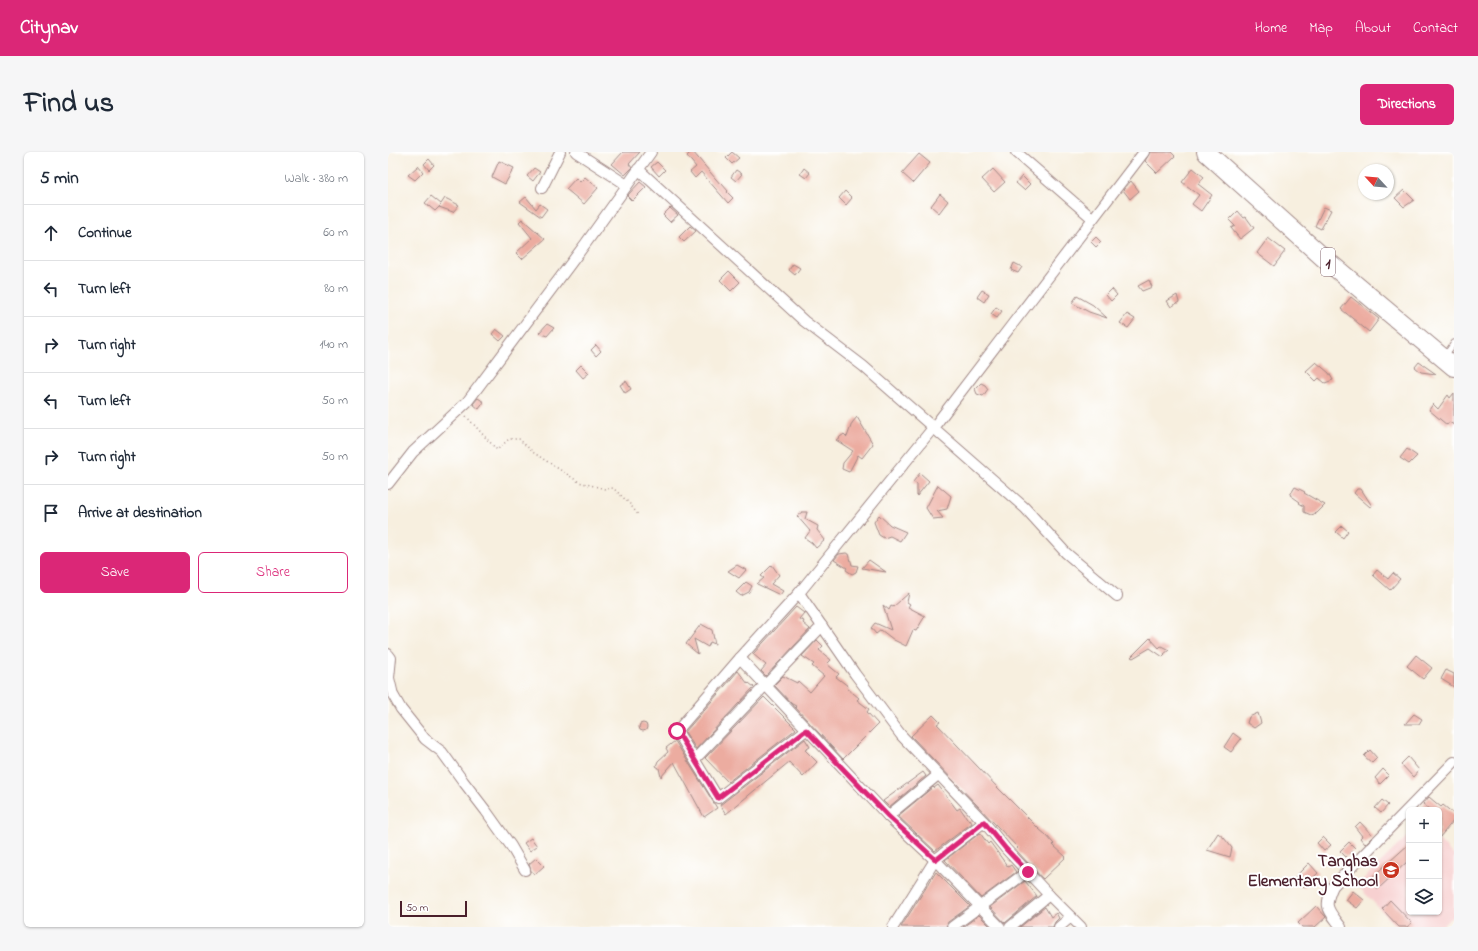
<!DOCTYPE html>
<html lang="en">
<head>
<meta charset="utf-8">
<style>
	:root { --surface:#fff; --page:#f6f6f7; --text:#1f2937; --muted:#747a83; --line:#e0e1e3; --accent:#db2777 }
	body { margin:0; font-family:"Indie Flower",sans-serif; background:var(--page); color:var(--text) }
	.controls { position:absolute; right:12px; bottom:12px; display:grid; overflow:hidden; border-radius:6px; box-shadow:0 1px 3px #0004 }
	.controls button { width:36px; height:36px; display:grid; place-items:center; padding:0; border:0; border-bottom:1px solid var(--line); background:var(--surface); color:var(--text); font:20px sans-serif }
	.compass { position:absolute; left:970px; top:12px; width:36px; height:36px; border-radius:50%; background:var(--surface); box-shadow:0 1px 3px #0004; rotate:296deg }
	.scale { position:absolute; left:12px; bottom:10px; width:67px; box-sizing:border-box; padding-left:4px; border:2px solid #4a1f2b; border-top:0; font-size:11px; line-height:14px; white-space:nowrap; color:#4a1f2b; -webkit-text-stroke:3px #fff; paint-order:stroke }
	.stop { position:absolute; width:12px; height:12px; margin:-9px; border:3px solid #db2777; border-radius:50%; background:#fff }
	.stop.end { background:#db2777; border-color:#fff; box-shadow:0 1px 4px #0008 }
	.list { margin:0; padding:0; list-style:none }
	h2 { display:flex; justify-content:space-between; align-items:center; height:52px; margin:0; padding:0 16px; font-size:17px }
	h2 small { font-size:13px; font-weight:400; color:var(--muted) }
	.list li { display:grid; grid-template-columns:26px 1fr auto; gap:12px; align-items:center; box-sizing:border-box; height:56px; padding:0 16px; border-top:1px solid var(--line) }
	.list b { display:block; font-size:15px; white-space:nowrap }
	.list em { font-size:13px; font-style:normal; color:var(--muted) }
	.actions { display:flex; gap:8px; padding:12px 16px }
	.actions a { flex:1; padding:9px 0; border:1px solid var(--accent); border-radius:6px; text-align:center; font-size:14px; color:var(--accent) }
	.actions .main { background:var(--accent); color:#fff }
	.icon { flex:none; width:22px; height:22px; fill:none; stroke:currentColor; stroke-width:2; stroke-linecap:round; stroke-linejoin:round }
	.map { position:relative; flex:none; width:1066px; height:775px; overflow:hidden; border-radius:6px }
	header { display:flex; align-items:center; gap:24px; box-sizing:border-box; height:56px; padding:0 20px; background:var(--accent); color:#fff }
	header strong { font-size:19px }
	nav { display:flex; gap:22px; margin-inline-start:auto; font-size:14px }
	.intro { display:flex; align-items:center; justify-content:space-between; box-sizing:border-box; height:96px; padding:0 24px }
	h1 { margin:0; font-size:28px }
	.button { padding:10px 18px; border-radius:6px; background:var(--accent); color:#fff; font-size:14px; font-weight:700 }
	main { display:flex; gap:24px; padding:0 24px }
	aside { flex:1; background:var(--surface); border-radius:6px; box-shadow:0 1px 3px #0004 }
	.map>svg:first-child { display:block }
	.built { fill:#f7d0d0 }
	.building { fill:#ecaca0 }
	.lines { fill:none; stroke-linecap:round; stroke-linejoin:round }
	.lane-casing { stroke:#a08785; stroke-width:7 }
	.street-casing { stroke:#a08785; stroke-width:12 }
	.highway-casing { stroke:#a08785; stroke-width:20 }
	.path { stroke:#a08785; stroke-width:1.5; stroke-dasharray:1 3; stroke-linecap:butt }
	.lane { stroke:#fff; stroke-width:5 }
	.street { stroke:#fff; stroke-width:10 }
	.highway { stroke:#fff; stroke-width:18 }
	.route { stroke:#db2777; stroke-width:5 }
	.labels { text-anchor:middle; stroke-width:4; stroke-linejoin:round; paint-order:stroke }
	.shield { fill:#fff; stroke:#80626b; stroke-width:1 }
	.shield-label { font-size:16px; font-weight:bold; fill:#4a1f2b }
	.poi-label { font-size:17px; font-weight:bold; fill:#4a1f2b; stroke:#fff; text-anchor:end }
</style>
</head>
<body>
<header>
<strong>Citynav</strong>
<nav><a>Home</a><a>Map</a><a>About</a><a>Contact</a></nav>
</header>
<div class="intro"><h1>Find us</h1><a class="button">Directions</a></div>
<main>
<aside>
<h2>5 min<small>Walk · 380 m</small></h2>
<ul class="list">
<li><svg class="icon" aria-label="ahead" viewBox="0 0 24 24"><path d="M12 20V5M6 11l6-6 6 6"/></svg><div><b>Continue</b></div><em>60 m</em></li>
<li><svg class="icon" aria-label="left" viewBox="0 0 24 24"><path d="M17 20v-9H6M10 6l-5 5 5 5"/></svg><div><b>Turn left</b></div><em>80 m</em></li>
<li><svg class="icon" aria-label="right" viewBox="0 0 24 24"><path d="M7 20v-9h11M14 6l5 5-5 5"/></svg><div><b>Turn right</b></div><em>140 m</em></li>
<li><svg class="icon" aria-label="left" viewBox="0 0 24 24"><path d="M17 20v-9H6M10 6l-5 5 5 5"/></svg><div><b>Turn left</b></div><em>50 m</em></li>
<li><svg class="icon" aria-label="right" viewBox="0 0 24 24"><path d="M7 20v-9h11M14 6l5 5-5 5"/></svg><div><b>Turn right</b></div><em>50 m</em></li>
<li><svg class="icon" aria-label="arrive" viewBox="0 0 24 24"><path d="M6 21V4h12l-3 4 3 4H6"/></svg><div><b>Arrive at destination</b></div></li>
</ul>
<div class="actions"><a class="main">Save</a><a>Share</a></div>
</aside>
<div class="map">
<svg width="1066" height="775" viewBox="0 0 1066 775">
	<rect width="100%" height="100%" fill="#fff"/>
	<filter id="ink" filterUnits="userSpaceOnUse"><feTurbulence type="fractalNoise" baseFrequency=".025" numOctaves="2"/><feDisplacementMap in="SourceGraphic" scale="8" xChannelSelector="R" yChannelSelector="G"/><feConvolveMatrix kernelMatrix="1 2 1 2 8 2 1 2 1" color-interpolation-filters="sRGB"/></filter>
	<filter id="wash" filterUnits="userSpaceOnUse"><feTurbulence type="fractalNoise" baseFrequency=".012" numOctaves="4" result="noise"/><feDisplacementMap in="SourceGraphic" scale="16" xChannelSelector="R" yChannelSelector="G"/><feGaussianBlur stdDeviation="0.9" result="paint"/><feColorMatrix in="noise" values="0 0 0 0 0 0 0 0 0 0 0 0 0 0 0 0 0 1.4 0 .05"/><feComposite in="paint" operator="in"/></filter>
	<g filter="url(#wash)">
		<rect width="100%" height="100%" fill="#f7efdf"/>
		<path class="built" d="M1021,683V760H1051V688L1066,704V763L1053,775H1009L969,733Z"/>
		<g id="blocks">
			<g class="building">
				<path d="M235,0H252L241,12L244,16L237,23L224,12Z"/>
				<path d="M303,0H305L333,33L334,32L340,39L339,40L345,46L340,51L313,20L307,26L302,20L308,15L299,4Z"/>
				<path d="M344,0L351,6L344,12L338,6Z"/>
				<path d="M762,0H783L787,4L769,21L757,9Z"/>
				<path d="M531,2L542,11L525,31L514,21Z"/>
				<path d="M41,7L46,13L41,18L36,12Z"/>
				<path d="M111,9L126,16L117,32L104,25Z"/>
				<path d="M269,10L277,18L271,24L263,15Z"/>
				<path d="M30,14L35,20L27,28L20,23Z"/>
				<path d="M146,16L152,20L145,29L139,24Z"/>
				<path d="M416,16L422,21L418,26L412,22Z"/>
				<path d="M805,16L816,25L810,32L824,43L813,59L804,52L811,43L794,30Z"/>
				<path d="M605,17L617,30L606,40L594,27Z"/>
				<path d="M348,18L354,22L348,29L343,25Z"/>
				<path d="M634,24L642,32L636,38L628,31Z"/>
				<path d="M197,25L210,36L196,52L178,37L188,26L192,30Z"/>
				<path d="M743,29L751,39L742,47L735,38Z"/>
				<path d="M252,30L258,35L244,49L239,44Z"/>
				<path d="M1016,38L1026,48L1016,55L1007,46Z"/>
				<path d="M457,39L464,46L458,53L451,46Z"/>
				<path d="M552,42L560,49L551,61L543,54Z"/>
				<path d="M43,44L53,52L57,46L71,53L65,60L51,55L53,53L47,59L37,51Z"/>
				<path d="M138,45L148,57L152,52L159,57L153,65L132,50Z"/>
				<path d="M936,55L943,58L933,77L927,74Z"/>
				<path d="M282,56L290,63L282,70L275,63Z"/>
				<path d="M850,59L856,66L858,65L866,76L852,87L843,76L847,74L841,68Z"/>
				<path d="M134,67L157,87L134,107L128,101L144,86L131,70Z"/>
				<path d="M302,74L308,79L296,90L291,85Z"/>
				<path d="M708,85L713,90L708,95L703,90Z"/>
				<path d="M880,86L897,99L886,114L869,101Z"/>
				<path d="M626,111L634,115L630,121L623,118Z"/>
				<path d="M405,112L412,116L407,123L401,118Z"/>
				<path d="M341,119L352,130L343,139L332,128Z"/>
				<path d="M761,128L764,135L754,139L750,134Z"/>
				<path d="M724,137L729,143L723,149L718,143Z"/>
				<path d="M594,138L601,142L596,150L589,145Z"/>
				<path d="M789,143L791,150L783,155L779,149Z"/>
				<path d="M689,144L705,153L719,166L701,160L684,151Z"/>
				<path d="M963,145L991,167L981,180L953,157Z"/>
				<path d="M608,155L614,159L609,166L603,162Z"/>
				<path d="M739,162L747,167L740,176L732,171Z"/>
				<path d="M159,172L166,176L159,184L151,181Z"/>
				<path d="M108,177L117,184L112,189L104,182Z"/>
				<path d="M208,193L213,199L208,204L203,198Z"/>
				<path d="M928,210L941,221L945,228L937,231L931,226L928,229L918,219Z"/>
				<path d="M1031,210L1048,222L1033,220L1027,215Z"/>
				<path d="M193,213L201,221L195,226L188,218Z"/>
				<path d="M238,229L243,237L237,241L232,233Z"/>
				<path d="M593,231L597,233L600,237L595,244L589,242L587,237Z"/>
				<path d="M1066,241V273L1061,270L1059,273L1041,258L1045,252L1050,257L1060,243L1062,246Z"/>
				<path d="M90,246L96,250L91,257L85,252Z"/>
				<path d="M469,265L485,292L474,306L470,303L461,320L454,317L455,311L465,299L448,288L456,282L459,285L464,271Z"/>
				<path d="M1019,297L1029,304L1021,312L1012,306Z"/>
				<path d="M532,321L541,329L529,344V332L525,330Z"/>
				<path d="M550,333L563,344L559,357L549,359L555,366L545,367L538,356Z"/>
				<path d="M907,335L917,340L916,341L937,353L929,361L923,363L916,360V354L911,351L912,350L902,343Z"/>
				<path d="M969,337H973L984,354L982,355L966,341Z"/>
				<path d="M414,360H419L417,367L430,374L429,378L437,388L428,396L424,391L417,386L422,379L409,364Z"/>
				<path d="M491,363L502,373L518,380L512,389L502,384L496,386L491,383L486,370Z"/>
				<path d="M954,374L960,379L955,386L948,380Z"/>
				<path d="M458,401L461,402L464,413L470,414L468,420L464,422L458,418L459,416L446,408L451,402Z"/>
				<path d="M481,408L498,420L474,416Z"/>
				<path d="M349,413L358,418L351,426L340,419Z"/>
				<path d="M384,413L391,423L383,432L395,439L392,443L369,432L376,426L373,424Z"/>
				<path d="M989,418L1000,427L1005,421L1012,427L1002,438L985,423Z"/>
				<path d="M358,430L364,434L361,440L353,444L348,440Z"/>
				<path d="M521,441L519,450L522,452L520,455L537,464L528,479L525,478L518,494L506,488L493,478L488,482L483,476L487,471L503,478L495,453L501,458L503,454L505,455Z"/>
				<path d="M408,455L416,461L411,467L416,469L415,471L422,477L378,524L373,519L378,513L365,502Z"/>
				<path d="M313,472L324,478L327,492L322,490L320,495L306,487L310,502L298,492Z"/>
				<path d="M762,486L771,496L773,494L781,498L776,502L777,503L775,505L762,496L745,506L743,505Z"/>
				<path d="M429,488L435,494L431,498L443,508L439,512L451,522L448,525L460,534L459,536L471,546L469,548L481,557L479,560L490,572L455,607L407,555L408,554L404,552L386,533L395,524L409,531L410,529L422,540L436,524L424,514L426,512L414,504Z"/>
				<path d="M1028,503L1044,516L1035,527L1019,514Z"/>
				<path d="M1058,518L1066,522V535L1053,527Z"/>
				<path d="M350,519L360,532L361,531L366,535L308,597L297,580Z"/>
				<path d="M376,545L408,577L340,630L317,606Z"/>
				<path d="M870,561L873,571L866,576L859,571L861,565Z"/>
				<path d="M1026,562L1034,567L1031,572H1017Z"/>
				<path d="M545,563L552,570L549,572L610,636L651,677L658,683L666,692L665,693L678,705L655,727L628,698L630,696L523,584Z"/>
				<circle cx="255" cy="575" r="4"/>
				<path d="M845,581L853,587L843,600L836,595Z"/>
				<path d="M417,587L422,595L417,598L429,610L415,625L401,610L338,662L332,653Z"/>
				<path d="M287,589L329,656L316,665L286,610L273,625L271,616L268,614L270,609L280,600L278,596Z"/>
				<path d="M982,598L989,606L984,611L976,604Z"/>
				<path d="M1020,605L1031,618L1025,625L1013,612Z"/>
				<path d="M995,617L1001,623L992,632L987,626Z"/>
				<path d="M535,620L538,624L501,655L495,649Z"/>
				<path d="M550,633L569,658L572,656L581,669L582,668L584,671L547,699L510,664L545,635L546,636Z"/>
				<path d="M1041,645L1053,655L1055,653L1066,662V668L1051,686V658H1042L1035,652Z"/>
				<path d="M994,648L1000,653L993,661L987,656Z"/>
				<path d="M972,670L985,684L977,692L972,686L974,684L967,675Z"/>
				<path d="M592,681L600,692L602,690L620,715L623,713L628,720L593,746L557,708Z"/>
				<path d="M830,681L836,686L844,696L842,705L819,698Z"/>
				<path d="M935,685L943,693L936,699L929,691Z"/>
				<path d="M143,686L149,694L142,699L136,691Z"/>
				<path d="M961,690L967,696L958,705L952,699Z"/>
				<path d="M1021,692V708L990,737L982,727Z"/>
				<path d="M148,706L156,714L147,722L143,719L141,712Z"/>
				<path d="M921,711L930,721L916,735L907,725Z"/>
				<path d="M548,720L582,754L560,770L558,775H513Z"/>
				<path d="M637,729L649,744L617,771L602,755Z"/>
				<path d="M965,739L976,748L969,756L958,748Z"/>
				<path d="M1002,748L1024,771L1019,775H1011L994,757Z"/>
				<path d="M928,754L938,765L927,775H914L910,771Z"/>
				<path d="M657,755L663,765L668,761L671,766L667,770L665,775H632Z"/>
				<path d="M591,763L603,775H575Z"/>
			</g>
		</g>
	</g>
	<g filter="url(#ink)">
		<use href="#blocks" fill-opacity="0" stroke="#a08785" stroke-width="1"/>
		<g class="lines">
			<defs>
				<path id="lane" d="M1057,204L1066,191"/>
				<g id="street">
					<path d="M188,0L239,33"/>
					<path d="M628,0L704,66"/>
					<path d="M250,17L416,169L475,214L637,356L678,401L729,444"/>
					<path d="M154,36L172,0"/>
					<path d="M0,332L25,300L79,250L198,91L263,0"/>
					<path d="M411,441L467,522L513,583L596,670L618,697L661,743L693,775"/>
					<path d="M0,502L3,506L1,526L5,543L13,557L37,587L54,600L75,629L98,659L123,694L137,718"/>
					<path d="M352,506L500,664L547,708L612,775"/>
					<path d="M418,578L330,646L289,579L352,506L411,441L545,276L756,0"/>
					<path d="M307,607L434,474"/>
					<path d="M500,664L550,623"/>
					<path d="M505,775L547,708L596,670"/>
					<path d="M564,775L640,719"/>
					<path d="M622,775L661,743"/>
					<path d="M671,775L683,765"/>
					<path d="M953,775C940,757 935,756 945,734L1066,610"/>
				</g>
				<path id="highway" d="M818,0L938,108L1066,215"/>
			</defs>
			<use href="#lane" class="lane-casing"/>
			<use href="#street" class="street-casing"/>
			<use href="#highway" class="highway-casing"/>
			<path class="path" d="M78,264L109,298L121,287H131L146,301L191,330L217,337L225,336L241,351L251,364"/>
			<use href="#lane" class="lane"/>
			<use href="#street" class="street"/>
			<use href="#highway" class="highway"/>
		</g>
	</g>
	<g class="lines" filter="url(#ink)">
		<path class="route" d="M289,579L330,646L418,578L500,664L548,708L596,670L618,697L640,720"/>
	</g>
	<defs>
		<symbol id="school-disc" viewBox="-11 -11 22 22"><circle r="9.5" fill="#c8321e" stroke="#fff"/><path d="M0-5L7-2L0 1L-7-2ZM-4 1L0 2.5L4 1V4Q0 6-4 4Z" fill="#fff"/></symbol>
	</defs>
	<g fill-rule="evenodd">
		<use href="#school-disc" x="993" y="708" width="20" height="20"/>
	</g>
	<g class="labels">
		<rect class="shield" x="933" y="96" width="14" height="28" rx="3"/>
		<g class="shield-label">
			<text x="940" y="116">1</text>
		</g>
		<g class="poi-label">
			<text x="990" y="714">Tanghas<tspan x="990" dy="20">Elementary School</tspan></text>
		</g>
	</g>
</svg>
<div class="controls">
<button>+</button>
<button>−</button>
<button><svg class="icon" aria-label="layers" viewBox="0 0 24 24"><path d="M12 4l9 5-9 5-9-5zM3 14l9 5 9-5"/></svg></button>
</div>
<svg class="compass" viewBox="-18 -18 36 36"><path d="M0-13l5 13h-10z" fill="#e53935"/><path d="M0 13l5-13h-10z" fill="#747a83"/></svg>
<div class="scale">50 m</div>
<div class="stop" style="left:289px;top:579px"></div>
<div class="stop end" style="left:640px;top:720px"></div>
</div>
</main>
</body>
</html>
